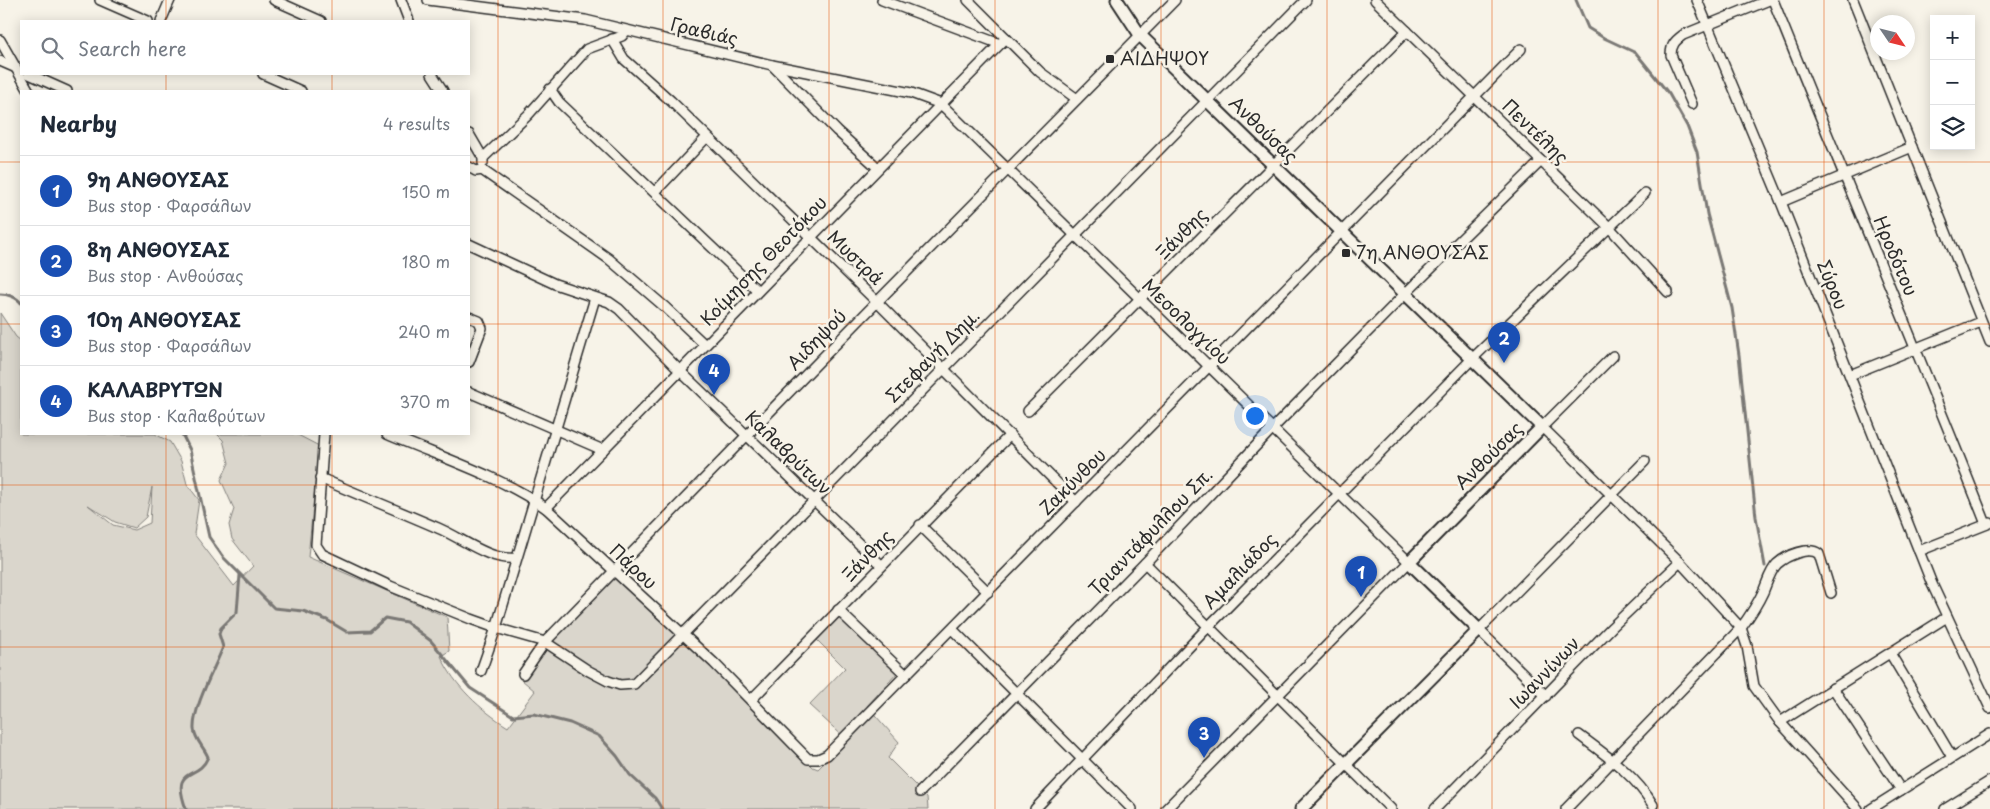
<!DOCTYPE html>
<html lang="en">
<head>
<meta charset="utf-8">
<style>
	:root { --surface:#fff; --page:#f2f2f3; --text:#1f2937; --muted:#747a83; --line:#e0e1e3; --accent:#b45309 }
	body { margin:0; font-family:"Playpen Sans",sans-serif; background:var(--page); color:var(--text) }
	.controls { position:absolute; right:15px; top:15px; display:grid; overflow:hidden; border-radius:0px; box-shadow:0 2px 12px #0003 }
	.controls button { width:45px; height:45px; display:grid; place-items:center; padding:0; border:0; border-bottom:1px solid var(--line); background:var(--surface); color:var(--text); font:25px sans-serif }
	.compass { position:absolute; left:1870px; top:15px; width:45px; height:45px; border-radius:50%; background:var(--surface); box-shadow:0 2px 12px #0003; rotate:125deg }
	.you { position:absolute; left:1254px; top:415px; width:18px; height:18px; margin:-12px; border:4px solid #fff; border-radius:50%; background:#1a73e8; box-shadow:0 0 0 8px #1a73e833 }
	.badge { display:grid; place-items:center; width:32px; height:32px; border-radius:50%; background:var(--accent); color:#fff; font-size:16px; font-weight:700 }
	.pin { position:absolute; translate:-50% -41px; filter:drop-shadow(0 1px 2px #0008) }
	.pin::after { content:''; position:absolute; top:26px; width:18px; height:15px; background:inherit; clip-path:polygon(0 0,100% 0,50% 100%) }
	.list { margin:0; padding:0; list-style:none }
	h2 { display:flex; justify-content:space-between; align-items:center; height:65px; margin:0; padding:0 20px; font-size:21px }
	h2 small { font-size:16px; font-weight:400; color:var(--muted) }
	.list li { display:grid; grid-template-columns:32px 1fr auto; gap:15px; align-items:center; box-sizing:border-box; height:70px; padding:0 20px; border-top:1px solid var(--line) }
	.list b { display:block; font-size:19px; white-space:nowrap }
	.list p { margin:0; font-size:16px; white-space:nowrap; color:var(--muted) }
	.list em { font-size:16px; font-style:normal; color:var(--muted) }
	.icon { flex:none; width:28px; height:28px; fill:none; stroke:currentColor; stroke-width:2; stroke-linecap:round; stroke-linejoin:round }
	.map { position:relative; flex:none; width:1990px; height:809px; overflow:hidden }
	.search { position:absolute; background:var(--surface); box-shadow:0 2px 12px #0003; left:20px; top:20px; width:450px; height:55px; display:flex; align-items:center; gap:12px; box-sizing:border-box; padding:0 18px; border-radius:0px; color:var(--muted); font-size:19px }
	.panel { position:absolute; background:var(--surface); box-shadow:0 2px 12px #0003; left:20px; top:90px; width:450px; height:345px; border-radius:0px }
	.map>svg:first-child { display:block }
	.green { fill:#dad6cc; stroke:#82807c; fill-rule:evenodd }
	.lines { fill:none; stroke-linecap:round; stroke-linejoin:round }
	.stream { stroke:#7a7874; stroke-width:3 }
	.minor-casing { stroke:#2b2b2b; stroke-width:12 }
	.tertiary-casing { stroke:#2b2b2b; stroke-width:15 }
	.minor { stroke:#f7f3e8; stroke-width:9 }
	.tertiary { stroke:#f7f3e8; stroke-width:11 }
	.grid { fill:none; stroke:#e8590c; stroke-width:1; stroke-opacity:0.55 }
	.poi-dot { fill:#2b2b2b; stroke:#f7f3e8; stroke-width:2 }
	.labels { text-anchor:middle; stroke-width:5; stroke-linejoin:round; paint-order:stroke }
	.street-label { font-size:18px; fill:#2b2b2b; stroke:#f7f3e8 }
	.poi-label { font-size:18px; fill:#2b2b2b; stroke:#f7f3e8; text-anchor:start }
</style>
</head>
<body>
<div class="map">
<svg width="1990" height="809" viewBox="0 0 1990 809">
	<rect width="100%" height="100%" fill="#f7f3e8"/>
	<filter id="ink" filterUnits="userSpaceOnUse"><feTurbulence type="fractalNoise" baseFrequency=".02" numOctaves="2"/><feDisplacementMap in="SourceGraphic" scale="10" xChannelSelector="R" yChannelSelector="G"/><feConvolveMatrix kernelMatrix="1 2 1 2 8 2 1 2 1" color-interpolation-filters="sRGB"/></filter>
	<g filter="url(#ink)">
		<path class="green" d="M0,313L16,337L21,341V434H155L170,442L181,461L187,484L199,500L194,534L234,586L253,566L232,539L229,525L234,509L221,480L229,463L223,440L217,434H296L319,446L308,557L447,617L449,651L441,656C454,686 481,710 508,727L535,691L522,680L545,649L614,578L715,668L813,767L818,769L847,740L809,705L845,668L814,637L836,613L898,672L867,706L899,742L888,758L927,797L928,809H0ZM152,487L150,523L134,530L113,525L88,505L115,522L134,528L146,517Z"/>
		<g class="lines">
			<g class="stream">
				<path d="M1576,0L1588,28L1604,38L1636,53L1669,94L1687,126L1697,152L1707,214L1732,308L1739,355L1756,517L1765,566"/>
				<path d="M0,294C7,294 17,297 21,303"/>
				<path d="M182,434L190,450L209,537L223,557L274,608L303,611L327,620L347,632L370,631L385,618L406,622L431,641L470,688L513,716L534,714L570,723L599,736L617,756L630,775L655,798L662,809"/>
				<path d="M186,809C170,764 198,782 208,757C204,747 195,740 194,729C193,707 215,668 223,647L219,634L221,628L237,612L240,575"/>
			</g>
			<defs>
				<g id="minor">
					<path d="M100,0L148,21"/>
					<path d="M274,0L321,21"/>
					<path d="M401,0L409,21"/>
					<path d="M428,0L585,20L772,65L911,93L941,104L1409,562L1166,809"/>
					<path d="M882,0L1000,44"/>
					<path d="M968,0L1040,72L1077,99"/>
					<path d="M1375,0L1609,227L1668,292"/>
					<path d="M1697,0L1781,202L1932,584L1990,708"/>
					<path d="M1773,0C1843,175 1917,349 1986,524"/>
					<path d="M1853,0L1990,342"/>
					<path d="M161,21L170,0"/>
					<path d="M612,39L624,59L671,101L877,302L1076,502"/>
					<path d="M0,40L29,91"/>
					<path d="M0,61L16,68"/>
					<path d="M772,65L837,131L878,168"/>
					<path d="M29,74L67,91"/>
					<path d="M263,74L301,91"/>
					<path d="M432,74L443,91"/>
					<path d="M550,89L559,102L758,291"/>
					<path d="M1692,104L1671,55C1671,45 1675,41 1683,35L1769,0"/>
					<path d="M469,134L483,158V163"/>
					<path d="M483,158L528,115L587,49L622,36L626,31"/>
					<path d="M469,167L476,171L482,170L609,259L666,308L705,345"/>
					<path d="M655,192L707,137"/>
					<path d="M1781,202L1912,147"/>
					<path d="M469,244L555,284L609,302L619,309L680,371L881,565"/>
					<path d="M469,317L479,321L482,328L469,362"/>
					<path d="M1613,356L1542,427L1680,562L1741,628L1747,646L1754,686L1780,722L1858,809"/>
					<path d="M1850,375L1981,322"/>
					<path d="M469,392L603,450"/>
					<path d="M1028,411L1407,31"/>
					<path d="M324,434L316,545L322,554L390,586L471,619L496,628L545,642L589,671L608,681L620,685L634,684L1306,0"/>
					<path d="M387,434C440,457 498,475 546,508L714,663L808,759H818L827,755L1521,49"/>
					<path d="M320,478C359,495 399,511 438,528C462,538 489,561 516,558"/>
					<path d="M546,508L1006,38"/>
					<path d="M920,525L988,592"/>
					<path d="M1919,551L1990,523"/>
					<path d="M1145,563L1391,809"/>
					<path d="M838,610L906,675"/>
					<path d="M952,629L1132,809"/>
					<path d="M1890,653L1952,757"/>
					<path d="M481,671L496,628L595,298"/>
					<path d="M523,674L545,642L877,302L1175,0"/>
					<path d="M1833,688L1901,790"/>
					<path d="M1546,696L1479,630L1645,461"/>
					<path d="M751,700L1010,435"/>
					<path d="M1780,722L1947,617"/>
					<path d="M1579,735C1607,756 1635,775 1653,805"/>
					<path d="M920,792L1145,563L1272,429L1405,294L1541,161"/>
					<path d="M1035,809L1208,627L1472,359L1645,193"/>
					<path d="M1435,809L1612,627L1680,562"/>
					<path d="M1566,809L1741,628C1749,617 1757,605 1763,592C1767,583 1770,571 1777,564C1787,555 1809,546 1819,554L1831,593"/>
					<path d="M1871,809L1990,734"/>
					<path d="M1945,809L1990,781"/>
				</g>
				<path id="tertiary" d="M1117,0L1140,35L1542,427L1409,562L1479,630L1301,809"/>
			</defs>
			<use href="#minor" class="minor-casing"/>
			<use href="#tertiary" class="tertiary-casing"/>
			<use href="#minor" class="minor"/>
			<use href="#tertiary" class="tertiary"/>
		</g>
	</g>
	<path class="grid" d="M166,0V21M332,0V21M498,0V809M663,0V809M829,0V809M995,0V809M1161,0V809M1327,0V809M1492,0V809M1658,0V809M1824,0V809M166,74V91M332,74V91M0,162H21M469,162H1990M0,324H21M469,324H1990M166,434V809M332,434V809M0,485H1990M0,647H1990"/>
	<g class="poi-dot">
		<rect x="1105" y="54" width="10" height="10" rx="2.5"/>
		<rect x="1341" y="248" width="10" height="10" rx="2.5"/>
	</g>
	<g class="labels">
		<g class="street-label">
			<text transform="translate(704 32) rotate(13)" y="6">Γραβιάς</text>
			<text transform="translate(1263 130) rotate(44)" y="6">Ανθούσας</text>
			<text transform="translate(1535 132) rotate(44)" y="6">Πεντέλης</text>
			<text transform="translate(1182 234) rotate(-45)" y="6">Ξάνθης</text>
			<text transform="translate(1895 256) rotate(67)" y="6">Ηροδότου</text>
			<text transform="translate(855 258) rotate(44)" y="6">Μυστρά</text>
			<text transform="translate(764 261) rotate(-46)" y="6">Κοίμησης Θεοτόκου</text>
			<text transform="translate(1832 285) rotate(68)" y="6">Σύρου</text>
			<text transform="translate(1186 322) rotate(44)" y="6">Μεσολογγίου</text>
			<text transform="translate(817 340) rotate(-46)" y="6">Αιδηψού</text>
			<text transform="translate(933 356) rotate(-45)" y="6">Στεφανή Δημ.</text>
			<text transform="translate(788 453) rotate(44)" y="6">Καλαβρύτων</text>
			<text transform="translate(1489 456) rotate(-45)" y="6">Ανθούσας</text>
			<text transform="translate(1073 482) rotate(-45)" y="6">Ζακύνθου</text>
			<text transform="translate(1151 532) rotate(-46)" y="6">Τριαντάφυλλου Σπ.</text>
			<text transform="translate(868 556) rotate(-46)" y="6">Ξάνθης</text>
			<text transform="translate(633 567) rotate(43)" y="6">Πάρου</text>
			<text transform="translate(1240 571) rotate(-46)" y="6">Αμαλιάδος</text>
			<text transform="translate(1545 673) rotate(-46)" y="6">Ιωαννίνων</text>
		</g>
		<g class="poi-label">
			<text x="1120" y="65">ΑΙΔΗΨΟΥ</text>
			<text x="1356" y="259">7η ΑΝΘΟΥΣΑΣ</text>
		</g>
	</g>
</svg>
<div class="controls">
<button>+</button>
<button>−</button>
<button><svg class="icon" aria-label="layers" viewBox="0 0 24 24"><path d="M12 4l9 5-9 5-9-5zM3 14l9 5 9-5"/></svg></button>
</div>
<svg class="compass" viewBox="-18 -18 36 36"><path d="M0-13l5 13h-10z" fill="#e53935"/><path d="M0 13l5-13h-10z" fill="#747a83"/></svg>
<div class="you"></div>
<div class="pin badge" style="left:1361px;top:597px;background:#1a4fb4">1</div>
<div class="pin badge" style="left:1504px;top:363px;background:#1a4fb4">2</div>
<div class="pin badge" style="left:1204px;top:758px;background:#1a4fb4">3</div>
<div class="pin badge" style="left:714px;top:395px;background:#1a4fb4">4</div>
<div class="search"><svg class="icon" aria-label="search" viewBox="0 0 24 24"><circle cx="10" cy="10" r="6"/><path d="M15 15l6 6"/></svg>Search here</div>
<section class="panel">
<h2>Nearby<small>4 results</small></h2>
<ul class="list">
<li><span class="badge" style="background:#1a4fb4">1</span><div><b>9η ΑΝΘΟΥΣΑΣ</b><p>Bus stop · Φαρσάλων</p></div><em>150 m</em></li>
<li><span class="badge" style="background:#1a4fb4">2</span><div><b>8η ΑΝΘΟΥΣΑΣ</b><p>Bus stop · Ανθούσας</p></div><em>180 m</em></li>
<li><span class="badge" style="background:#1a4fb4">3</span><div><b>10η ΑΝΘΟΥΣΑΣ</b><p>Bus stop · Φαρσάλων</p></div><em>240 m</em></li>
<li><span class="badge" style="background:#1a4fb4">4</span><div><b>ΚΑΛΑΒΡΥΤΩΝ</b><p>Bus stop · Καλαβρύτων</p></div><em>370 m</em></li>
</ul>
</section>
</div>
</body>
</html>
